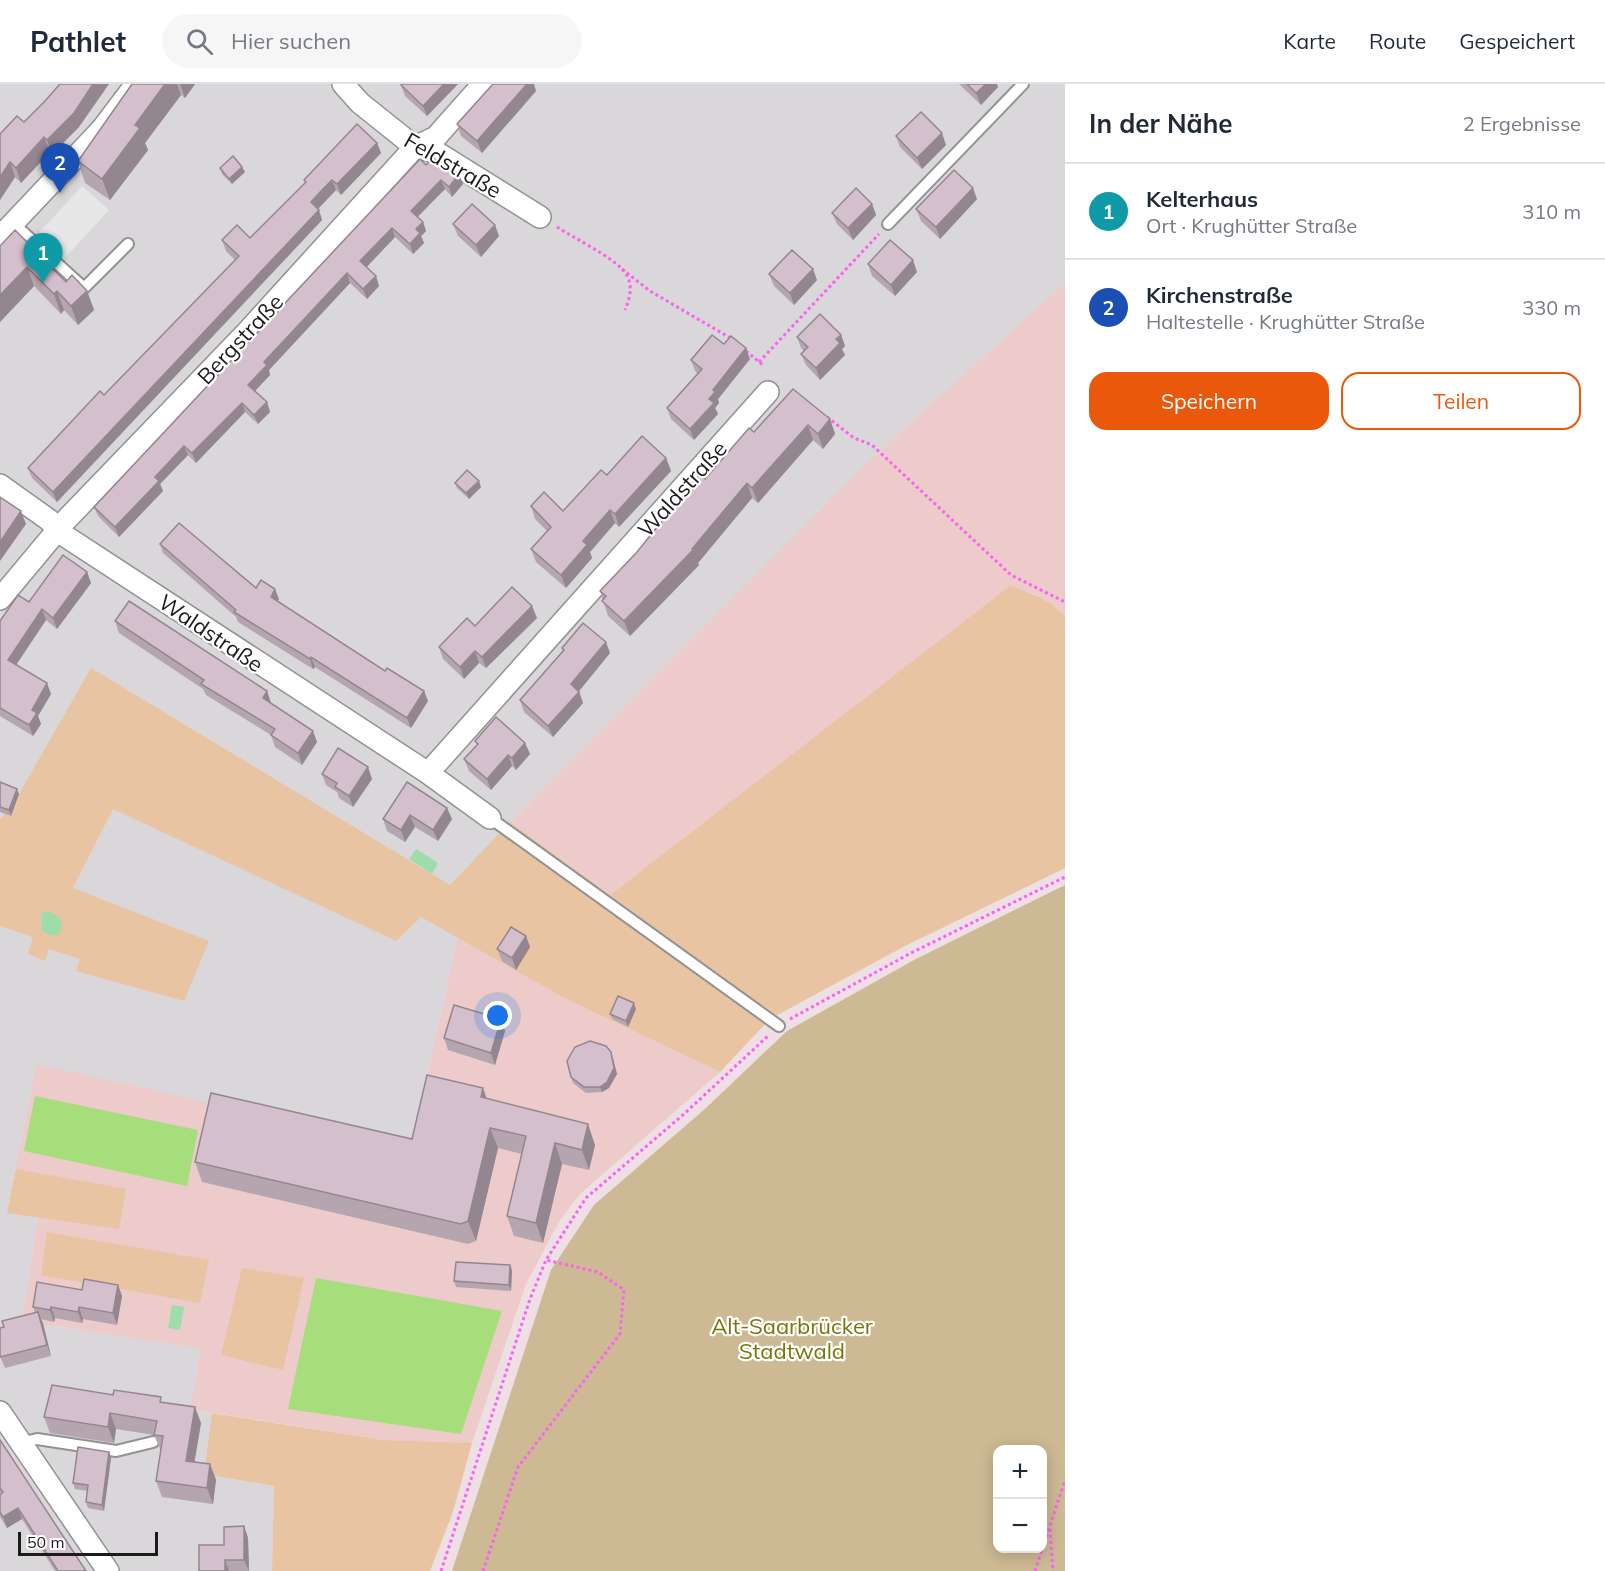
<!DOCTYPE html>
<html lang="de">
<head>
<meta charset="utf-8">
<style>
	:root { --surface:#fff; --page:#f6f6f7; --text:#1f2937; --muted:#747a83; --line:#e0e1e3; --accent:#ea580c }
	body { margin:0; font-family:Mulish,sans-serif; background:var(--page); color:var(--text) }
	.controls { position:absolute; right:18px; bottom:18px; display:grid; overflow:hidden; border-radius:12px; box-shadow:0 3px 15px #0003 }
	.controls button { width:54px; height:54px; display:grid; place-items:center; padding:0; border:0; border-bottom:2px solid var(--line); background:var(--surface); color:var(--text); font:30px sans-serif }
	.scale { position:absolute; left:18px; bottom:15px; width:140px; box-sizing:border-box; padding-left:6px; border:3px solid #1b1b1b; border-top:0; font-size:16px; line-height:21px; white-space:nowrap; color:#1b1b1b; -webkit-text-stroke:4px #fff; paint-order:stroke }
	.you { position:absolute; left:498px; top:932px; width:21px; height:21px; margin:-15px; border:4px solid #fff; border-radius:50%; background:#1a73e8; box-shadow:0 0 0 9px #1a73e833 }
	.badge { display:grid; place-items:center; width:39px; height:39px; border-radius:50%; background:var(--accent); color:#fff; font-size:20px; font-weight:700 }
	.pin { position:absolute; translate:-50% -50px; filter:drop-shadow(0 2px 3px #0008) }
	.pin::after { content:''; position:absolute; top:32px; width:21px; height:18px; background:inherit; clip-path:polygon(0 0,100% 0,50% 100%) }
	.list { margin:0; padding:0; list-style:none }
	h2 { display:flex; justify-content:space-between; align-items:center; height:78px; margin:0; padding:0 24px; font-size:26px }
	h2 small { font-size:20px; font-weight:400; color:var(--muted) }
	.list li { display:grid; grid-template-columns:39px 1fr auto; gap:18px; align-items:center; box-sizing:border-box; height:96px; padding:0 24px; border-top:2px solid var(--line) }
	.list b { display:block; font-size:22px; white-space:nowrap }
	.list p { margin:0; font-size:20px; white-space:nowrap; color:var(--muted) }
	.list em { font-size:20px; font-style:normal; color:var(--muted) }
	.actions { display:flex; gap:12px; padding:18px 24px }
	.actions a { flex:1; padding:14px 0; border:2px solid var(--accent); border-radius:18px; text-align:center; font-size:21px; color:var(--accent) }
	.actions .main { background:var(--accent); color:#fff }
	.icon { flex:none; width:33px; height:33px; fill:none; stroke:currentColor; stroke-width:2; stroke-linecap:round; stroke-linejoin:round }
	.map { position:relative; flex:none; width:1065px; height:1487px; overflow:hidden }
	header { display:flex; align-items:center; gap:36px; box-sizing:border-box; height:84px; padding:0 30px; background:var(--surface); border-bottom:2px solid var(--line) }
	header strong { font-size:28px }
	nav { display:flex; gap:33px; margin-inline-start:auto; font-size:21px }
	.search { width:420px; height:54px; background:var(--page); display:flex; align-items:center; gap:15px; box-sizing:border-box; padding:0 21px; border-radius:33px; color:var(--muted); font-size:22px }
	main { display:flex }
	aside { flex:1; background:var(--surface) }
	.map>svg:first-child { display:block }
	.residential { fill:#d9d7d9 }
	.farmland { fill:#eccbca }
	.grass { fill:#e9c4a3 }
	.forest { fill:#cdb993; fill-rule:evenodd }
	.pitch { fill:#a5de7b }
	.parking { fill:#e7e7e7 }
	.water { fill:#9edcaa }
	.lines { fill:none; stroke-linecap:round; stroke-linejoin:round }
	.service-casing { stroke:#929292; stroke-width:14 }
	.minor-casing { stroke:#929292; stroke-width:24 }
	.path { stroke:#fb62f2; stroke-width:3; stroke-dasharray:3 3; stroke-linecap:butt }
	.service { stroke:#fff; stroke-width:10 }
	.minor { stroke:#fff; stroke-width:21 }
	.wall { fill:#b5a5af }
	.shaded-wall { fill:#94868f }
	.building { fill:#d3c0cc; stroke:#94868f; stroke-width:1.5 }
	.labels { text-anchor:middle; stroke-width:4.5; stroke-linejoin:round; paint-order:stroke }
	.street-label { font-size:22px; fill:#1b1b1b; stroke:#fff }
	.park-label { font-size:22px; fill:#73780a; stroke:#fff }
</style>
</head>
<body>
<header>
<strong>Pathlet</strong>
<div class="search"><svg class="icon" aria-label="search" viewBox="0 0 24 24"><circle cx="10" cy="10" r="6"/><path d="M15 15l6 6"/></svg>Hier suchen</div>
<nav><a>Karte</a><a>Route</a><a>Gespeichert</a></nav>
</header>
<main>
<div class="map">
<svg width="1065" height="1487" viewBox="0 0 1065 1487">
	<rect width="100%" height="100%" fill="#eddfe4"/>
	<path class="residential" d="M0,0H1065V199L875,371L510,738L421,833L458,853L411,1064L8,1129L38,1134L22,1237L201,1265L190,1325L212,1329L204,1390L274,1402L272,1487H0Z"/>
	<g class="farmland">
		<path d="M1065,199V532L1059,525L1034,510L1010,503L610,811L510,738L875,371Z"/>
		<path d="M458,853L566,915L720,988L580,1110L560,1136L526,1200L472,1359L383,1356L190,1325L201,1265L22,1237L38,1134L7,1129L37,980L411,1064Z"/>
	</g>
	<g class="grass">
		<path d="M1010,502C1030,509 1051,516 1065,532V784L905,862L770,935L720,988L566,915L421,833L396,857L113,725L73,804L209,857L184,917L76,887L80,875L49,865L45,877L28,870L33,853L0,842V736L5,730L11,732L19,710L91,584L450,801L510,738L610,811Z"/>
		<path d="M16,1085L126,1105L119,1145L7,1129Z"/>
		<path d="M47,1148L209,1176L200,1219L41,1191Z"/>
		<path d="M242,1184L304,1194L283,1286L221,1271Z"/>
		<path d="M212,1329L383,1356L472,1359L453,1428L430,1487H272L274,1402L204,1390Z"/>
	</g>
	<path class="forest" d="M1065,801V1487H452L551,1186L594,1121L706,1024L787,947L914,876ZM998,1366H1042V1464H998Z"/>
	<g class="pitch">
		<path d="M35,1012L198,1046L187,1102L24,1067Z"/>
		<path d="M316,1194L502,1227L461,1350L288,1325Z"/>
	</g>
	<path class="parking" d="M82,102L109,126L63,176L36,152Z"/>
	<g class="water">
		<path d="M416,765L438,779L432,790L409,775Z"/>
		<path d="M47,827L55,830L62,837L59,851H50L42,847L41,830Z"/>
		<path d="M172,1221L184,1223L180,1246L168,1244Z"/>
	</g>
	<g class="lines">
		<defs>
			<g id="service">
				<path d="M13,139L84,204L128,160"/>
				<path d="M888,140L1023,0"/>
				<path d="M490,734L779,942"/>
				<path d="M20,1359L37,1355L116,1367L153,1358"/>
			</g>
			<g id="minor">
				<path d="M343,0L360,19L415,63L436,68L540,133"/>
				<path d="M0,153L102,45L136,0"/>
				<path d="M0,401L49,436L65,452L428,689L490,734"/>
				<path d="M0,515L65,437L247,248L415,63L436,53L483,0"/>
				<path d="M428,689L768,308"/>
				<path d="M0,1328L108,1487"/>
			</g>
		</defs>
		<use href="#service" class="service-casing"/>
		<use href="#minor" class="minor-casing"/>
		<g class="path">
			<path d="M557,143C574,154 610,172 622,185C634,197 631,212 625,226"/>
			<path d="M622,185L650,207L732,255"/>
			<path d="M746,267L763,281"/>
			<path d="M759,278L879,150"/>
			<path d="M827,333L854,354L872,361L1011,491L1065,518"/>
			<path d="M790,935L911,869L1065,793"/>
			<path d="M1050,1445L1053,1487"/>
			<path d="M441,1487L530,1215L546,1176L586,1114L684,1030L768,952"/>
			<path d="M483,1487L518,1383L620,1250L624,1206L598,1188L546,1176"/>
			<path d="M1035,1487L1065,1396"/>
		</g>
		<use href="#service" class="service"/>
		<use href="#minor" class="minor"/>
	</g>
	<g class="wall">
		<path d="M132,0H195L185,14L181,11L145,59L148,66L110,116L85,99L78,77Z"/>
		<path d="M402,0H458L427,32L405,12L401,1Z"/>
		<path d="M533,0L536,7L482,69L461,52L457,40Z"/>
		<path d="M959,0H997L998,3L981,21Z"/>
		<path d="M24,38L79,43L52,70L50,68L21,99L15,93L0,116V50Z"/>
		<path d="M896,52L946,61L922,85L900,63Z"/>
		<path d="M377,59L381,69L341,111L336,106L318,125L322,136L57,418L32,394L28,384L104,311L235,176L226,167L222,156L250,154L305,99L304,96Z"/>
		<path d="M426,81L463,100L452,113L445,105L418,133L423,138L426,147L421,152L424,159L413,170L395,153L366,183L376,192L379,202L367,215L350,199L269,286L270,291L255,307L267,318L270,328L258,340L245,328L196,379L188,371L160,400L163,407L119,453L98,432L94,423Z"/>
		<path d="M242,83L245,88L232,100L222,90L220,84Z"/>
		<path d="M977,115L940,155L921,137L916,125Z"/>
		<path d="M872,120L876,131L853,156L837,140L832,129Z"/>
		<path d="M453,140L499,152L481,173L458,152Z"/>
		<path d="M27,158L43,164L49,181L66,198L87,207L94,226L78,241L64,226L61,230L34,202L0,238V162Z"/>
		<path d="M868,180L917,188L895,212L872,192Z"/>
		<path d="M769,190L817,196L794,221L774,202Z"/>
		<path d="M841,251L845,262L842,265L845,271L820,296L806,281L801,270L804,267L801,264L797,253Z"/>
		<path d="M724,260L750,275L718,315L719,319L715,324L718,330L694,356L671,335L667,324L698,290L695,287L691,276Z"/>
		<path d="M830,335L835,350L823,365L813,356L758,419L752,414L698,479L699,481L630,552L608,532L600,507L705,395L754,348Z"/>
		<path d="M666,374L671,387L619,443L615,439L590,468L592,474L566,504L536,478L531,465L547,447L535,435L531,422L563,427L607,391Z"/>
		<path d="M455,399L481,403L469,415L457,404Z"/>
		<path d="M160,460L279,515L277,517L385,587L424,607L428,617L411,644L315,583L313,585L238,538L236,533L163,469Z"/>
		<path d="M87,488L91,499L57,545L46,536L16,581L51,610L38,632L41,640L33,652L0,632V537L29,518Z"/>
		<path d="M537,534L486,584L479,579L464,595L443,575L439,563L475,542Z"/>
		<path d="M115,537L267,607L271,619L317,658L302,681L275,663L271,651L206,611L203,605L119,549Z"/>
		<path d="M562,564L610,569L579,607L583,619L553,653L524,628L520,616L563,568Z"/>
		<path d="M475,657L525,659L530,670L516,686L512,682L491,706L469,687L464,675L477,661Z"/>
		<path d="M322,690L372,695L353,723L339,714L337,708L326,701Z"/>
		<path d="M0,698L19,710L11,732L0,728Z"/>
		<path d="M447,724L452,735L438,757L415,743L405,758L387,747L383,735Z"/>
		<path d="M526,852L530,863L516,886L502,877L497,865Z"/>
		<path d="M636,925L628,943L612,935L610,930Z"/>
		<path d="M501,935L505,947L495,981L448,966L444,954Z"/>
		<path d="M613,974L617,990L609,1004L602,1008L586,1009L573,999L571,993Z"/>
		<path d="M486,1014L595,1061L589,1086L562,1080L543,1159L514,1152L507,1132L522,1070L498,1064L476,1157L468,1160L202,1098L195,1078L412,1055Z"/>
		<path d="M512,1186L511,1207L456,1203L454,1197Z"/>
		<path d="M118,1201L122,1212L117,1241L83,1235L82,1239L55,1234L54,1238L41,1235L51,1272L5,1284L0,1272L4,1243L35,1229L33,1223L82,1206Z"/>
		<path d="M163,1319L201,1339L194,1378L210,1380L216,1396L213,1420L162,1413L156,1397L161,1367L154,1351L116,1345L114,1359L50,1349L44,1333Z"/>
		<path d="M0,1356L86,1487H55L22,1435L7,1444L0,1433V1411L1,1410L0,1409Z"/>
		<path d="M109,1368L111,1374L104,1427L88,1424L86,1418L88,1407L75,1405L73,1399Z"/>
		<path d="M244,1442L248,1454L249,1487H199Z"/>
	</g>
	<g class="shaded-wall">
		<path d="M93,0H109L79,43L52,70L47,56Z"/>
		<path d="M165,0H177L181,11L145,59L148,66L110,116L102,95L135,41Z"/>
		<path d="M180,0H195L185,14Z"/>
		<path d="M444,0H458L427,32L423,22Z"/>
		<path d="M527,0H534L536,7L482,69L477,57Z"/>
		<path d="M986,0H997L998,3L981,21L976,9Z"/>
		<path d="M942,49L946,61L922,85L917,74Z"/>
		<path d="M44,53L50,68L21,99L16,84Z"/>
		<path d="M377,59L381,69L341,111L337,100Z"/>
		<path d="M10,78L15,93L0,116V93Z"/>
		<path d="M242,83L245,88L232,100L229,95Z"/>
		<path d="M459,90L463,100L452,113L449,103Z"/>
		<path d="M332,96L336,106L314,129L311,118Z"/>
		<path d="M441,96L445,105L414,136L411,127Z"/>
		<path d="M973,104L977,115L940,155L936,143Z"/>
		<path d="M872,120L876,131L853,156L848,144Z"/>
		<path d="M319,126L322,136L57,418L53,408Z"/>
		<path d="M423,138L426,147L421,152L424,159L413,170L410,160L416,145Z"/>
		<path d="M495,141L499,152L481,173L476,161Z"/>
		<path d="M392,144L395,153L363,187L360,177Z"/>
		<path d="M43,164L50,183L37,169Z"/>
		<path d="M913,176L917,188L895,212L891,201Z"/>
		<path d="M27,183L34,202L0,238V211Z"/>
		<path d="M813,185L817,196L794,221L790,209Z"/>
		<path d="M347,189L350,199L269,286L270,291L252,310L248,301L264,278Z"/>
		<path d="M376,192L379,202L367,215L363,205Z"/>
		<path d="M57,207L64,226L61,230L54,210Z"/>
		<path d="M87,207L94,226L78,241L71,222Z"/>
		<path d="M841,251L845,262L842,265L845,271L820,296L816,284L836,255Z"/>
		<path d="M746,264L750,275L718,315L719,319L715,324L718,330L694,356L690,345L709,315L713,306Z"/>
		<path d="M267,318L270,328L258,340L254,331Z"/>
		<path d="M242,319L245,328L196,379L192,369Z"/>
		<path d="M830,335L835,350L823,365L818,350Z"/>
		<path d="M808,341L813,356L758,419L752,404Z"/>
		<path d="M184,362L188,371L160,400L163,407L119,453L115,443L155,393Z"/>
		<path d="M666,374L671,387L619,443L615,430Z"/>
		<path d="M479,397L481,403L469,415L466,409Z"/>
		<path d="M747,399L752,414L698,479L699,481L630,552L624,537L692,465Z"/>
		<path d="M610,426L615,439L590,468L592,474L566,504L561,491L583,457Z"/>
		<path d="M21,427L26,440L0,477V458Z"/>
		<path d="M87,488L91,499L57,545L53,534Z"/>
		<path d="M275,505L279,515L274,523L271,513Z"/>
		<path d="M532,522L537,534L486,584L482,573Z"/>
		<path d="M42,525L46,536L12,587L8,576Z"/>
		<path d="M606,558L610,569L575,612L571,600Z"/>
		<path d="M475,567L479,579L464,595L460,583Z"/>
		<path d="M311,573L315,583L313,585L310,575Z"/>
		<path d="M47,599L51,610L38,632L41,640L33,652L29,641L32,626Z"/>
		<path d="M267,607L271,619L263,614Z"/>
		<path d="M424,607L428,617L411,644L407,634Z"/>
		<path d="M579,608L583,619L553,653L548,642Z"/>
		<path d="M313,647L317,658L302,681L298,669Z"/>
		<path d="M525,659L530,670L516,686L512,674Z"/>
		<path d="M508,671L512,682L491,706L487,695Z"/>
		<path d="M368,683L372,695L353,723L349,712Z"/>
		<path d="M17,705L19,710L11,732L9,726Z"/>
		<path d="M447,724L452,735L438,757L433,746Z"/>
		<path d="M410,731L415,743L405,758L401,746Z"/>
		<path d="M526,852L530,863L516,886L512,874Z"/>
		<path d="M634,919L636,925L628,943L626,937Z"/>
		<path d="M501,935L505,947L495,981L491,969Z"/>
		<path d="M611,968L617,990L609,1004L602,1008L600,1003Z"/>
		<path d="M483,1004L490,1024L481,1013Z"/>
		<path d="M588,1040L595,1061L589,1086L582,1066Z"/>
		<path d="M490,1044L498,1064L476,1157L468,1137Z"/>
		<path d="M555,1059L562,1080L543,1159L536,1139Z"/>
		<path d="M510,1181L512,1186L511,1207L509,1201Z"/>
		<path d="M118,1201L122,1212L117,1241L113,1229Z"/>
		<path d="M51,1223L55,1234L54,1238L50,1226Z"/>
		<path d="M79,1223L83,1235L82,1239L78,1228Z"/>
		<path d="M38,1228L43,1239L51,1272L47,1261Z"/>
		<path d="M195,1323L201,1339L192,1393L186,1377Z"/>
		<path d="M110,1329L116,1345L114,1359L108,1343Z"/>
		<path d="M109,1368L111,1374L104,1427L102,1421Z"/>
		<path d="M210,1380L216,1396L213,1420L207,1404Z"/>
		<path d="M18,1424L22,1435L7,1444L3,1433Z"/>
		<path d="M244,1442L248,1454L249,1487L244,1476Z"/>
		<path d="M225,1476L229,1487H225Z"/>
	</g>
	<g class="building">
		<path d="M60,0H93L74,29L47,56L44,53L16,84L10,78L0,93V50L17,32L24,38L45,17Z"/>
		<path d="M132,0H165L135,41L140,44L102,95L78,77Z"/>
		<path d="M402,0H444L423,22L401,1Z"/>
		<path d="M493,0H527L477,57L457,40Z"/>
		<path d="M967,0H986L976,9Z"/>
		<path d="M921,28L942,49L917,74L896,52Z"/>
		<path d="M357,40L377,59L337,100L332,96L321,107L311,118L319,126L53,408L28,384L100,307L104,311L239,172L222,156L237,141L250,154L306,98L304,96Z"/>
		<path d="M233,72L242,83L229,95L220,84Z"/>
		<path d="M433,74L459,90L449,103L441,96L411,127L423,138L416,145L420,149L410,160L392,144L360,177L376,192L363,205L347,189L264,278L267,281L248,301L267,318L254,331L242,319L192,369L184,362L155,393L159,397L115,443L94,423L420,75L426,81Z"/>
		<path d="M954,86L973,104L936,143L916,125Z"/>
		<path d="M856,104L872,120L848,144L832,129Z"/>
		<path d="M472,120L495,141L476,161L453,140Z"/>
		<path d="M15,146L27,158L32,153L43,164L37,169L66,198L72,191L87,207L71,222L57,207L54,210L27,183L0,211V162Z"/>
		<path d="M890,156L913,176L891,201L868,180Z"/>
		<path d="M792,166L813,185L790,209L769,190Z"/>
		<path d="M820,230L841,251L836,255L840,259L816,284L801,270L808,263L797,253Z"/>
		<path d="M712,251L724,260L731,252L746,264L713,306L715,308L709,315L714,319L690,345L667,324L702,285L691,276Z"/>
		<path d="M793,305L830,335L818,350L808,341L752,404L747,399L692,465L693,466L624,537L602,517L606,512L600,507L637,468L699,391L705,395L749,344L754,348Z"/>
		<path d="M642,352L666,374L615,430L610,426L583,457L587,461L561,491L531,465L551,443L531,422L544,408L563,427L601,386L607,391Z"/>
		<path d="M467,386L479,397L466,409L455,399Z"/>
		<path d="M0,413L21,427L0,458Z"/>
		<path d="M179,439L256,504L261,496L275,505L271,513L385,587L387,584L424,607L407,634L311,573L310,575L234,528L236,526L160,460Z"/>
		<path d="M63,471L87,488L53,534L42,525L8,576L47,599L32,626L37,629L29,641L0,624V537L18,511L29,518Z"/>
		<path d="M512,503L532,522L482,573L475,567L460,583L439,563L467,534L475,542Z"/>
		<path d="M129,517L267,607L263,614L313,647L298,669L271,651L275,645L201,600L204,596L115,537Z"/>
		<path d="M583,539L606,558L571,600L579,608L548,642L520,616L564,566L562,564Z"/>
		<path d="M496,633L525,659L512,674L508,671L487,695L464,675L478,660L475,657Z"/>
		<path d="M338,664L368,683L349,712L335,703L337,699L322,690Z"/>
		<path d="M0,698L17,705L9,726L0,723Z"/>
		<path d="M407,698L447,724L433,746L410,731L401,746L383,735Z"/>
		<path d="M511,843L526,852L512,874L497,865Z"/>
		<path d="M618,912L634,919L626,937L610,930Z"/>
		<path d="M454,921L501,935L491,969L444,954Z"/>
		<path d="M590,957L606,962L611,968L614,984L607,998L600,1003H584L571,993L567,977L575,963Z"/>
		<path d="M427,991L483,1004L481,1013L588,1040L582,1066L555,1059L536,1139L507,1132L526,1052L490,1044L468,1137L461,1140L195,1078L211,1009L412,1055Z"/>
		<path d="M456,1178L510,1181L509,1201L454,1197Z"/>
		<path d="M84,1195L118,1201L113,1229L79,1223L78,1228L51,1223L50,1226L33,1223L37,1198L82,1206Z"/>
		<path d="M38,1228L47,1261L0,1273V1244L4,1243L2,1237Z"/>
		<path d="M52,1301L113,1311L114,1306L161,1313L160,1318L195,1323L186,1377L210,1380L207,1404L156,1397L163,1352L154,1351L157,1337L110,1329L108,1343L44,1333Z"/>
		<path d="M0,1356L86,1487H58L18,1424L3,1433L0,1428V1411L3,1408L0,1404Z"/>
		<path d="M78,1363L109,1368L102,1421L86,1418L88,1401L73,1399Z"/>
		<path d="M244,1442V1476H225V1487H199V1461H224V1443Z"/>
	</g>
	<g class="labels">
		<g class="street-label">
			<text transform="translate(453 81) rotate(30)" y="8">Feldstraße</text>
			<text transform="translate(240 255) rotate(-47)" y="8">Bergstraße</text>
			<text transform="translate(682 405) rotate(-48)" y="8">Waldstraße</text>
			<text transform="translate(211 549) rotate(34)" y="8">Waldstraße</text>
		</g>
		<g class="park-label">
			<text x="792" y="1250">Alt-Saarbrücker<tspan x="792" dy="25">Stadtwald</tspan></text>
		</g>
	</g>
</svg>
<div class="controls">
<button>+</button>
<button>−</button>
</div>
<div class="scale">50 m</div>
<div class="you"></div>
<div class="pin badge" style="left:43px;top:199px;background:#0f9aa8">1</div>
<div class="pin badge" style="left:60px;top:109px;background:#1a4fb4">2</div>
</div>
<aside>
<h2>In der Nähe<small>2 Ergebnisse</small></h2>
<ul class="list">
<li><span class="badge" style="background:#0f9aa8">1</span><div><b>Kelterhaus</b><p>Ort · Krughütter Straße</p></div><em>310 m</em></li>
<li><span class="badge" style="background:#1a4fb4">2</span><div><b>Kirchenstraße</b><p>Haltestelle · Krughütter Straße</p></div><em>330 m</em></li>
</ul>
<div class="actions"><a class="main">Speichern</a><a>Teilen</a></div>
</aside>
</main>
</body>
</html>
